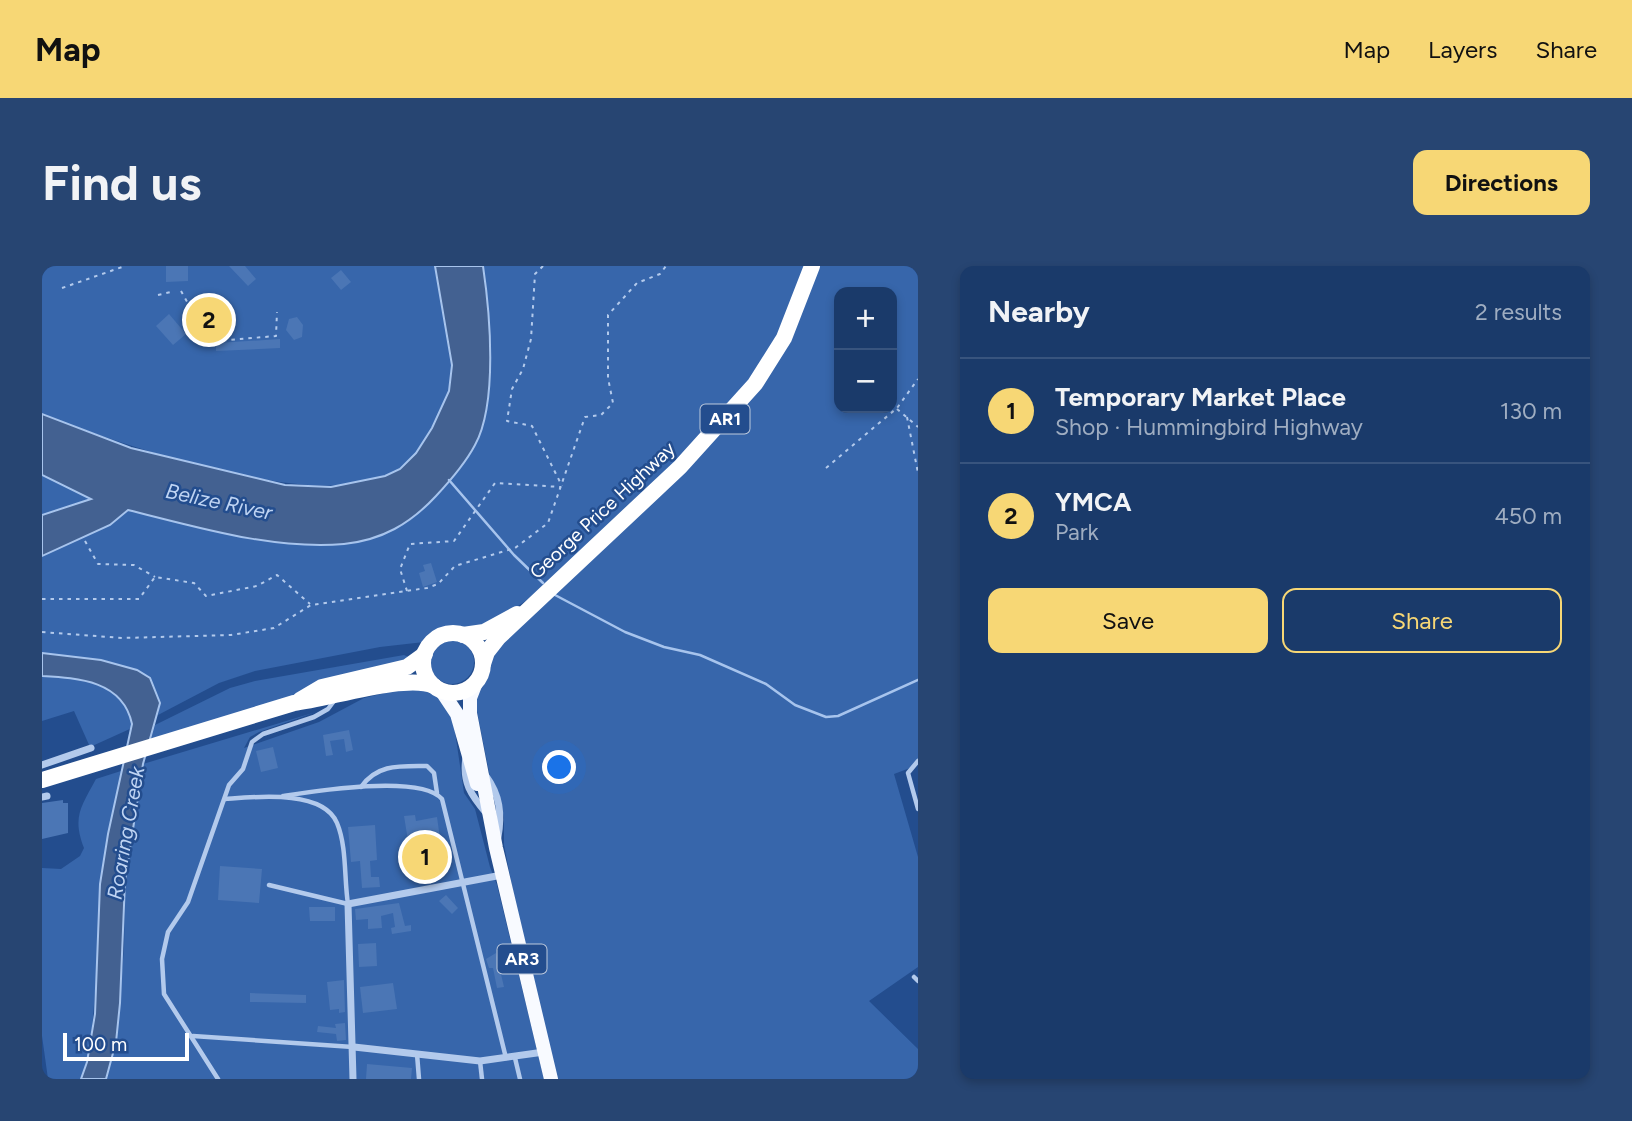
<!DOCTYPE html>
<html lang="en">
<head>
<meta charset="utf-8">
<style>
	:root { --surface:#1a3a6a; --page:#274572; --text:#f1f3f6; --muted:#9fadc1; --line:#38547e; --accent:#f7d775 }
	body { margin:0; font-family:Figtree,sans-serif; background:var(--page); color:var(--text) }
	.controls { position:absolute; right:21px; top:21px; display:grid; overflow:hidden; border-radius:14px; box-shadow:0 4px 10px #0003 }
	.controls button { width:63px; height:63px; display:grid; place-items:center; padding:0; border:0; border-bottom:2px solid var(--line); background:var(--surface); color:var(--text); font:35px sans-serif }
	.scale { position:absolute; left:21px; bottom:18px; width:126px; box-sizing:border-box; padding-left:7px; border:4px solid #fff; border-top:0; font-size:19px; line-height:24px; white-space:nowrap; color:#fff; -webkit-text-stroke:5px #234d8e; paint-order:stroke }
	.you { position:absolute; left:518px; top:502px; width:24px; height:24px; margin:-18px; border:5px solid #fff; border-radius:50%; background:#1a73e8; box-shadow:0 0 0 10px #1a73e833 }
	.badge { display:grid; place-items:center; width:46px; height:46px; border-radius:50%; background:var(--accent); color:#111; font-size:23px; font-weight:700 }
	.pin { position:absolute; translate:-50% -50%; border:4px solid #fff; box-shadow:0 2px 7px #0006 }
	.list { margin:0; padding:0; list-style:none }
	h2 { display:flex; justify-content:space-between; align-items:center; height:91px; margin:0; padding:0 28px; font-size:30px }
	h2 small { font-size:23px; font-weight:400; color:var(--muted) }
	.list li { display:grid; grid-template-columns:46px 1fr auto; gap:21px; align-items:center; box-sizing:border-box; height:105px; padding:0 28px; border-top:2px solid var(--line) }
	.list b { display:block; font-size:26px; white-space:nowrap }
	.list p { margin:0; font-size:23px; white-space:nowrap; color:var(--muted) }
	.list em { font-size:23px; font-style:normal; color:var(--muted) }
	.actions { display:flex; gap:14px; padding:21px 28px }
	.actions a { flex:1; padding:16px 0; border:2px solid var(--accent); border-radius:14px; text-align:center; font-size:24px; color:var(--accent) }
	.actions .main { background:var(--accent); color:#111 }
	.map { position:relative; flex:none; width:876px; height:813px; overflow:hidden; border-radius:14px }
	header { display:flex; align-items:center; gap:42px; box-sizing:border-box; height:98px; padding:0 35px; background:var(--accent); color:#111 }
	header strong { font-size:33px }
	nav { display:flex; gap:38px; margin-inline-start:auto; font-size:24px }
	.intro { display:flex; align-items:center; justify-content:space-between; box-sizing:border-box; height:168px; padding:0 42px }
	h1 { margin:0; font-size:49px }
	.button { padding:18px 32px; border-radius:14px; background:var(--accent); color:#111; font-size:24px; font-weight:700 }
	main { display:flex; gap:42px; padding:0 42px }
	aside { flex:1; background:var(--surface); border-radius:14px; box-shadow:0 4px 10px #0003 }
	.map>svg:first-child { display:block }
	.green { fill:#3766ab; fill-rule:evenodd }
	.water { fill:#436191; stroke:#a7c4ed; stroke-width:2 }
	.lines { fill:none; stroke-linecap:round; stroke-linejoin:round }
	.stream { stroke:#a7c4ed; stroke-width:2.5 }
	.building { fill:#4b76b5 }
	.path { stroke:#b3caec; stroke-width:2; stroke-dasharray:3.5 5; stroke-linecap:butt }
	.lane { stroke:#b3caec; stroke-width:4.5 }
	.street { stroke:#b3caec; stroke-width:7 }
	.primary { stroke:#f8faff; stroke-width:14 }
	.highway { stroke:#fff; stroke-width:16 }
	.labels { text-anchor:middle; stroke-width:5; stroke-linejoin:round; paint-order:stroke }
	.shield { fill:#234d8e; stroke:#bdcadd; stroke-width:2 }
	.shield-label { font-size:18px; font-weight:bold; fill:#fff }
	.street-label { font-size:19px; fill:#fff; stroke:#234d8e }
	.water-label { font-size:21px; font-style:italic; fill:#bfd4f3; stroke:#234d8e }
</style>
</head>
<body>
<header>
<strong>Map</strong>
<nav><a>Map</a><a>Layers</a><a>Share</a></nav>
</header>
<div class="intro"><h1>Find us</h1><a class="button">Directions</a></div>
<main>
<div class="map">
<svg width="876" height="813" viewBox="0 0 876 813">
	<rect width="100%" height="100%" fill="#234d8e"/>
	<g class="green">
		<path d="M0,0H393C401,38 413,82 408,121C406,132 398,144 393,155C386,171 374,191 359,202C290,254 75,177 0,148Z"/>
		<path d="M441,0H764C751,37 736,73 714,106C687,147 648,181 613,216C564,264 513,321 452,355C434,364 419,360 400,362L382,376L338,381L213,405L177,417L116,449L118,437L59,394L0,387V290L68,259L86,244C155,261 230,284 302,278C340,274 368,258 394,230C408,215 423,198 433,179C456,137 448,47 441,0Z"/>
		<path d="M777,0H876V499L852,508L876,591V701L827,735L876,783V813H515L472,630L462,579V552L456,524L448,511L433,435L451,387L599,245L754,60ZM797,26H850V142H797Z"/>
		<path d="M0,209L50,233L0,249Z"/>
		<circle cx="410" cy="396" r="22"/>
		<path d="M362,389L369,392L108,476L113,459L188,422L213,415Z"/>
		<path d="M0,410C36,412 88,416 90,462L48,481L32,445L0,455Z"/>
		<path d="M364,422L392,426L411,452L422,527L433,543L448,601L455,619L502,813H64L74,776L82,682L83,615L101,498L274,446L217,466L208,471L202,482L277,456L322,432Z"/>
		<path d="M82,504C67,568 61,636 55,702C51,740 52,777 39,813H6L0,770V602L19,603L38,590L42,582C30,551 39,541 54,513Z"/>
	</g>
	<g class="water">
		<path d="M393,0H441C448,47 456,137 433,179C423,198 408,215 394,230C368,258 340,274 302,278C230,284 155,261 86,244L68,259L0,290V249L49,233L0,209V148L89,182L243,219L289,221L343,210L358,203L374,187L390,162L407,125L410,99Z"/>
		<path d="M0,387L59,394L95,404L108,412L118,437L101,498L83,615L78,737L74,776L64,813H39L45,796L53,748L58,618L66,568L90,458C81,415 37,412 0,410Z"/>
	</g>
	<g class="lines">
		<g class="stream">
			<path d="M407,214L472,289L501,317"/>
			<path d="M513,329L583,366L622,381L658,389L724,418L753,439L784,451L796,450L876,414"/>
		</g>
	</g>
	<g class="building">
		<path d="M124,0H146V15L124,16Z"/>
		<path d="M187,0H203L214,13L206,20Z"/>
		<path d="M299,4L309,16L299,24L289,12Z"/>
		<path d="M127,48L144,68L131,79L114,60Z"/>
		<path d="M255,51L261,59L260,71L252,74L244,64L247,53Z"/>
		<path d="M238,73V82L174,85V77Z"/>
		<path d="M389,297L395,316L381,321L377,307L383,305L381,299Z"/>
		<path d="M307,464L311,484L304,486L302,473L288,475L291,489L284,490L281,469Z"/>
		<path d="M231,481L236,502L219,506L214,485Z"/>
		<path d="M21,534V537H26V567L0,573V537Z"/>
		<path d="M373,549L374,555L395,551L401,594L370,599L362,550Z"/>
		<path d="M333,559L335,594L328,595L329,611H337L338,621L320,622L318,595L309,596L306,561Z"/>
		<path d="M178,600L220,603L217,637L176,634Z"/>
		<path d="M404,629L416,642L410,648L397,635Z"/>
		<path d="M357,637L363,660L369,659V665L350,668L349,662L353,661L351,647L339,650L340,662L326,663V653L314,654L313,643Z"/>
		<path d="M267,641H293V655H268Z"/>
		<path d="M334,677L335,700L317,701L316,678Z"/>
		<path d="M454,687L462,721L455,722L451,702H447L444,693Z"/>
		<path d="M302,714L303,746L297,747V743L288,744L285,716Z"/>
		<path d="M351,717L355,743L321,747L318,721Z"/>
		<path d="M208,727L264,729V737L208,736Z"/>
		<path d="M303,757L304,774L295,775L294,768L275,766L276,760L294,762L293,758Z"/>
		<path d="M325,798L370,802L369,813H324Z"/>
	</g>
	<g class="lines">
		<g class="path">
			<path d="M501,0L493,8L489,73L481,103L470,123L465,155L490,160L520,220"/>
			<path d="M20,22L83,0"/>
			<path d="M139,25L156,55L175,75L234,70L235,46"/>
			<path d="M116,29L129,26"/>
			<path d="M144,68L155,56"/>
			<path d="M855,143L876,161"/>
			<path d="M865,151L876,207"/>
			<path d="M784,202L855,142L876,113"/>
			<path d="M43,275L56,298L92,299L113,311"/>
			<path d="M365,325L358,303L368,278L412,275L453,217L519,221"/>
			<path d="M0,333H97L113,311L152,317L164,330L215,320L235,309L268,338"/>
			<path d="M0,366L80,372L189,369L232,362L269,339L385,322L396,318L413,300L473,282L506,257L543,151L559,149L571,137L566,112V49L595,17L618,8L624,0"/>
		</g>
		<g class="lane">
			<path d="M876,495L866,507L876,543"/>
			<path d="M319,521C335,498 357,500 385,500L392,507L395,527"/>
			<path d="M241,530C273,525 378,508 400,533L464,792"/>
			<path d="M183,533C212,531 281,523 295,557C305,581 302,613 306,638L227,619"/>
			<path d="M872,711L876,715"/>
			<path d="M151,770L311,781"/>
			<path d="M375,788L377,813"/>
			<path d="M473,792L478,813"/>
			<path d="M438,795L440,813"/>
			<path d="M176,813L122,728L120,693L126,666L146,636L187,519L201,503L210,476L221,468L272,451L286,443L292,435"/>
		</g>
		<g class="street">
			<path d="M424,491C420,517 429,529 445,548"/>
			<path d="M0,499L49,482"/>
			<path d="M444,510C458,529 460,548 456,571"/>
			<path d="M0,531L5,530"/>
			<path d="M312,781L438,795L502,786"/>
			<path d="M311,813L306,638L460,609"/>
		</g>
		<g class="primary">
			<path d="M435,414L428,432V447L454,582L509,813"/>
			<path d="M399,424L415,448L435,518"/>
		</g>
		<g class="highway">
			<circle cx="411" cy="397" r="30"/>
			<path d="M421,369L442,366L475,348"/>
			<path d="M441,398L445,386L456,372L638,201L713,118L742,72L770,0"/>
			<path d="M258,434L280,421L365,401L383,388"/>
			<path d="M0,514L252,437C287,433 365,407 392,420"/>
		</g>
	</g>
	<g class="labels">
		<g class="shield">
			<rect x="658.5" y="138.5" width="49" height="29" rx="5"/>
			<rect x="455.5" y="678.5" width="49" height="29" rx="5"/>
		</g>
		<g class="shield-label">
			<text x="683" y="159">AR1</text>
			<text x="480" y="699">AR3</text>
		</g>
		<g class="street-label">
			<text transform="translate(560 244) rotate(-43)" y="7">George Price Highway</text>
		</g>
		<g class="water-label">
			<text transform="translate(177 236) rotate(12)" y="7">Belize River</text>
			<text transform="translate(84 567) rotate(-80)" y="7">Roaring Creek</text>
		</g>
	</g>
</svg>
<div class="controls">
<button>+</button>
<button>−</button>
</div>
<div class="scale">100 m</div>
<div class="you"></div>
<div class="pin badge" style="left:383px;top:591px">1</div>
<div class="pin badge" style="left:167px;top:54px">2</div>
</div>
<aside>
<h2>Nearby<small>2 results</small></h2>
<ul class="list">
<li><span class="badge">1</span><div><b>Temporary Market Place</b><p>Shop · Hummingbird Highway</p></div><em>130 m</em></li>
<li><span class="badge">2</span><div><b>YMCA</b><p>Park</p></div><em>450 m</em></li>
</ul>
<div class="actions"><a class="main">Save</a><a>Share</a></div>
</aside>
</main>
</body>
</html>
